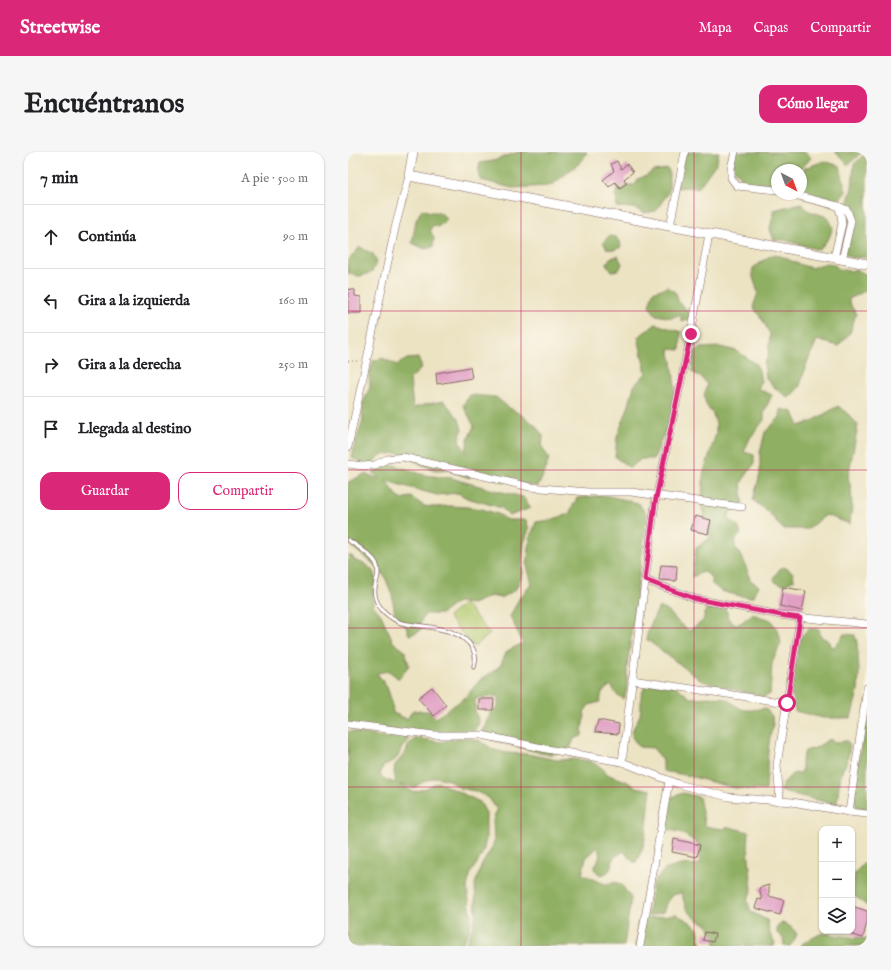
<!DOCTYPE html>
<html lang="es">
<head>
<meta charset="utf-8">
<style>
	:root { --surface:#fff; --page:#f6f6f6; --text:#202124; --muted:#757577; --line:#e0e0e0; --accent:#db2777 }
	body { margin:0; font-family:"IM FELL English",serif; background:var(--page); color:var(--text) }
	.controls { position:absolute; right:12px; bottom:12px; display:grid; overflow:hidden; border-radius:8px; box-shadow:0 1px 3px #0004 }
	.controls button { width:36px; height:36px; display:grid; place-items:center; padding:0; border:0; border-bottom:1px solid var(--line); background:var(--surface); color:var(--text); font:20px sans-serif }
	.compass { position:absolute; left:423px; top:12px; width:36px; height:36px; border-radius:50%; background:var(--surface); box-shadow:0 1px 3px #0004; rotate:139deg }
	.stop { position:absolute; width:12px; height:12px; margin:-9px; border:3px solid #db2777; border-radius:50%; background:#fff }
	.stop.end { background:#db2777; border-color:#fff; box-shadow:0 1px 4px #0008 }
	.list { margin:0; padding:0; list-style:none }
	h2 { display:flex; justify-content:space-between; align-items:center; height:52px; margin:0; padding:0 16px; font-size:17px }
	h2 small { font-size:13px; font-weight:400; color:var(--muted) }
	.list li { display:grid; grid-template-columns:26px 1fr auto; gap:12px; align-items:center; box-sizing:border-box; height:64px; padding:0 16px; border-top:1px solid var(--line) }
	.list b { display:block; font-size:15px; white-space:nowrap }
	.list em { font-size:13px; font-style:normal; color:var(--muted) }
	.actions { display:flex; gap:8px; padding:12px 16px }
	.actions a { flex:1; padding:9px 0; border:1px solid var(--accent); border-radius:12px; text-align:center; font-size:14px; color:var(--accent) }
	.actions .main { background:var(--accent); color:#fff }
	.icon { flex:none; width:22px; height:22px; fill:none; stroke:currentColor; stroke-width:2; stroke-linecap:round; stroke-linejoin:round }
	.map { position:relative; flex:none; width:519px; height:794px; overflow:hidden; border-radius:12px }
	header { display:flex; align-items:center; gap:24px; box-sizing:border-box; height:56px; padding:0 20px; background:var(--accent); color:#fff }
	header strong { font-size:19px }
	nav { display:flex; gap:22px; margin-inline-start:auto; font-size:14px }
	.intro { display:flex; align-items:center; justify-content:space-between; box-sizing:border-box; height:96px; padding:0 24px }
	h1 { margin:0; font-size:28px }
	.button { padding:10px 18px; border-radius:12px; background:var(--accent); color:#fff; font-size:14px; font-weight:700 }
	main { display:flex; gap:24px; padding:0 24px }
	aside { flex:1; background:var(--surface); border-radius:12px; box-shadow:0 1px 3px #0004 }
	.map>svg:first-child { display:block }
	.green { fill:#b4cb70; stroke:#7f754e }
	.forest { fill:#8faf62; stroke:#6c6746 }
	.building { fill:#e19fc4 }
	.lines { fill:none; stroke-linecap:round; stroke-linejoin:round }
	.service-casing { stroke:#836460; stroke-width:5 }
	.minor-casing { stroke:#836460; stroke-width:8 }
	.tertiary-casing { stroke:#836460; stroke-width:10 }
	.path { stroke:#836460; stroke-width:1; stroke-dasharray:1 3; stroke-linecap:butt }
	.service { stroke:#fff; stroke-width:3.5 }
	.minor { stroke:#fff; stroke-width:7 }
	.tertiary { stroke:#fff; stroke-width:9 }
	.route { stroke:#db2777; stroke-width:5 }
	.grid { fill:none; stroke:#c2185b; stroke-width:1; stroke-opacity:0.55 }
</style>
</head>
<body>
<header>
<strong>Streetwise</strong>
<nav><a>Mapa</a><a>Capas</a><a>Compartir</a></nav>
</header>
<div class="intro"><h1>Encuéntranos</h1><a class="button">Cómo llegar</a></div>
<main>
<aside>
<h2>7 min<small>A pie · 500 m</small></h2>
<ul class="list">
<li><svg class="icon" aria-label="ahead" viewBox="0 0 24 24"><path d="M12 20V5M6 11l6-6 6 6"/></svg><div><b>Continúa</b></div><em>90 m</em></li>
<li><svg class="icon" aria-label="left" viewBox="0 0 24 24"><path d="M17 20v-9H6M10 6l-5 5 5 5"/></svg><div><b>Gira a la izquierda</b></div><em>160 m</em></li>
<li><svg class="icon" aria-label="right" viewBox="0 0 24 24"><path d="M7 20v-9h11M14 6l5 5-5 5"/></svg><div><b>Gira a la derecha</b></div><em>250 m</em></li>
<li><svg class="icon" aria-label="arrive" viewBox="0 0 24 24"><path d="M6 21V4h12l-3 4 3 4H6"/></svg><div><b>Llegada al destino</b></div></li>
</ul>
<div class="actions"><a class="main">Guardar</a><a>Compartir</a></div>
</aside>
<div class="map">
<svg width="519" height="794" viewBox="0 0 519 794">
	<rect width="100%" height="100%" fill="#fbf7ec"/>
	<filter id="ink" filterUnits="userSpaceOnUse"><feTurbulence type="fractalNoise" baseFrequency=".025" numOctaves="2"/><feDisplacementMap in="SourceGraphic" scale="8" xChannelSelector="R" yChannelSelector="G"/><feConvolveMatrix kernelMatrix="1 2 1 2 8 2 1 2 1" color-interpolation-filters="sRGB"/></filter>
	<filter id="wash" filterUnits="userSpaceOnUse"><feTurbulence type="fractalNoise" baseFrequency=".012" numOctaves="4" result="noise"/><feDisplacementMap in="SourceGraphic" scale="16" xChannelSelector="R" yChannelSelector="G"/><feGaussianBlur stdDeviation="0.9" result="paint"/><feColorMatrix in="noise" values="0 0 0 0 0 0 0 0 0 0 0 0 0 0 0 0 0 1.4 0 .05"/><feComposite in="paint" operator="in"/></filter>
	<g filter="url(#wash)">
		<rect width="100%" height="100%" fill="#ece3c3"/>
		<path class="green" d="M116,451L142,482L126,495L100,465Z"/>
		<g class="forest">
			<path d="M170,0H239L234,9L204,33L200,34L164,36L133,28L130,21L132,11L145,9Z"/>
			<path d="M336,0H371L369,10L358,25L350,36L338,35L329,36Z"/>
			<path d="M384,0H458L463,6L452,18H429V35L397,30L386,17Z"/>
			<path d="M487,0H514L500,13Z"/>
			<path d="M519,0V105L504,106L495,101L489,90L490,81L498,68V56L500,49L504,36L506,12Z"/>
			<path d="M476,9L492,14L498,40L486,54L456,46L453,40V25L457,16Z"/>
			<path d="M319,16L321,19V39L308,59L296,61L286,56L269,55L268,42L269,36L274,37L279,33H288L289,27L298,24L305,19L313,18Z"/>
			<path d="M453,51L461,59L480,65L485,75L481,86L471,98L436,88H426L422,77L426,58Z"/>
			<path d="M74,57L82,60H92L99,67L90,75L85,73L82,78L86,86L85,95L77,97L64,91L68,68Z"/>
			<path d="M261,84L268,85L272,89L273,95L266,98L259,97L255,90Z"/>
			<path d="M12,95L25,102L29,109L24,120C14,124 10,126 0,121V109Z"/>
			<path d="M423,103L433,104L448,111L463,116L478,111L485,112L491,117L502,119L508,117L519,123V138L501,147V150L508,162L502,181L490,194L469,188L458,213L452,234L441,246L428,237L418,226L416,212L420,205L422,182L414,167L405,155L410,141L404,122L405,116Z"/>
			<path d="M270,104L274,112L271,118L264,119L258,113L262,106Z"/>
			<path d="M319,135L328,141L331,151L340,159L343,166L333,169V162L323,166L308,163L301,154L305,140Z"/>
			<path d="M308,172L333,180L332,198L321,197L324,210L327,236L326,262L313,288L306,307H293L282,316L267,305L269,285L281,253L286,234L298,221L290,185Z"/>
			<path d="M372,195L389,199L408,212L411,218L413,230L410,237L424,243L416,260V268L402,286L396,300L406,303V312L393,331L395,350L381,362V367L390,374L393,382L388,387L387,395L396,409L402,428L411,434L404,445L392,444L373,439L364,432L363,426L356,419L344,425L348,396L362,386L353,352L355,334V323L368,282V272L365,262L358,252L356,244L359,233L354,226L344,220L346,200L354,196Z"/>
			<path d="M34,206L49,213L59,207L70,206L74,216L62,227L65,256L79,252L96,249L111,267L114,278L111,289L118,300L120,287L126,274L115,253L122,243L148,245L160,255L172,262L187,273L195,284L194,295L201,306L197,320L190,334L172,332L166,325L156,331L130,319L121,326L100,318H87L81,316L49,301L33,303L22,314L4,306L6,294L15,269L14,253L22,235L21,223L25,209Z"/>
			<path d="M490,254L499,261L510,273L500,325L503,336L504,354L502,372L478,363L459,377H435L420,360L405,348L412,322V301L417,280L432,265L433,257L445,260L451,274L463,270Z"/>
			<path d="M43,312L76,323L103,326L138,336L175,345L183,356L161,364L154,356L119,346L110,341L89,343L38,329L52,347L63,345L76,354L86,355L102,354L119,355L134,357L150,362L160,368H178L181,377L176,391L174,412L175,422L167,438L153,446L143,444L124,452L109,450L93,462H77L72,471L73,477L70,480L61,483L57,472L47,464L44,443L37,425L28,414L9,399L0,389V330L17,322L32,327L25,321Z"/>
			<path d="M257,343L290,351L299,363L279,516V536L277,544L275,547L268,542L263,533L254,540L252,550L241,553L236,560L237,564L235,571L234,584L226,587L222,597L207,602H197L144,588L133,581L142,562L150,555V544L127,547V558L131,571L124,582L97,583L34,577L16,579L0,575V403L5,405L6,408L19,413L25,419L28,429L25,438V453L33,463L38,474L41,480L45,490L57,499L61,513L51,527L41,519L29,521L39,535L44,550L45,561L59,567L65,558L72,559H80L88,566L118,545L130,530L152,514L159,499L175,491L162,464L172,445L184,432L179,414L182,386L188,370L202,368L221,362L229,346Z"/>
			<path d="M435,415L440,417L445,421L446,428C438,432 436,434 427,430L426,425L431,418Z"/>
			<path d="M311,455L320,459L331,471L341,479L355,469L358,457L376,455L379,460L380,467L388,472L393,471L404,462L423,468L431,481L433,491L424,511L422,542L415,545L354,529L298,487L301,476Z"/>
			<path d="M460,477H471L473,485L480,488L483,496L488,493L496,482L507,483L509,490L511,519L510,539L503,566H475L447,559L445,545L438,534L447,512L454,484Z"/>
			<path d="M298,531L328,534L342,546C351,546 365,544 374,546C380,547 385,552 390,555C398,561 408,557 417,556L424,564L425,575L422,584L420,601L418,638H406L387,636L337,623L315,619V608L305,596L291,595L284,585L285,577L292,563L293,555V544Z"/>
			<path d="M519,548V657L508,655L506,643Z"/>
			<path d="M0,579L40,586L49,582L61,586L58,592L54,595L50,605L45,610L35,614L32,623L38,628L48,631L46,620L47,613L58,600L61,592L68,586L93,590L103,587L116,585L132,589L146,598L158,601L179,602L209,608L227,607L242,609L254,616L261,623L278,629L287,635L303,638C299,661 301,692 287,711L283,708L276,699L265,706C263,716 263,721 252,723L246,717L252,704L250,695L238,706L234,722L257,732L266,730L273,732L283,746L276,794H117L125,775L128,760L127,732L134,712L144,696L146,689L145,668L149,658L141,646L127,639L112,636L101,628L88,625L77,629L65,636L51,632L65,640L76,637L90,630L132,650L138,661V687L135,700L130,710L123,720L119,735L123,763L122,777L113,794H0Z"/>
			<path d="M482,587L486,590L499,589L502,593L499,610L494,619L491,634L489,650L486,652L432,639L436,630L444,622L454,620V608L457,599L467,596Z"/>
			<path d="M335,641L351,645L357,674L375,677L381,675L401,680L400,696L404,738L399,748L403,760L419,768L422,782L427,792L426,794H368L360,773C344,765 337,760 334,741L324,743L319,750L315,760L299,764L305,731L316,718L333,713L352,712V693L332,680L315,677L318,647Z"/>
			<path d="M519,711V754L504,742L507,721L515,712Z"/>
			<path d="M328,762L342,770L350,777L354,794H287L290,784L289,771L301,766Z"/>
			<path d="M434,771C441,772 445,777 449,782L446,789L442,794H437L436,793L435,786L429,781V774Z"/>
			<path d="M474,781L485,783L519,787V794H452L455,791Z"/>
		</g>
		<g id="blocks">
			<g class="building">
				<path d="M269,9L273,17L279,12L285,20L276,27L279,31L272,36L267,30L261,35L255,28L266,19L263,12Z"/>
				<path d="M0,137L7,138V144L13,145V161H0Z"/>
				<path d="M122,215L124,226L89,232L88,221Z"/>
				<path d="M347,364L363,368L360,382L343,378Z"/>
				<path d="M313,413L329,414L328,429L311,428Z"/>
				<path d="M435,435L458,439L454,459L432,454Z"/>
				<path d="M84,535L98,553L86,564L70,546Z"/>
				<path d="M131,547H146L145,558H131Z"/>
				<path d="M250,568L271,572L270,582L247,580Z"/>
				<path d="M326,687L352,693L349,705L324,700Z"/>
				<path d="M421,733V744L436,748L432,763L407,756L410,747L414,748L411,736Z"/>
				<path d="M504,754L519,759V770L515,786L504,783Z"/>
				<path d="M357,780L367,782L365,790L355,788Z"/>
			</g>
		</g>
	</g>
	<g filter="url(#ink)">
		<use href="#blocks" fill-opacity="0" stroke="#836460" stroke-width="1"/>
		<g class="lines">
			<defs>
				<path id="service" d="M0,388C9,394 22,401 28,411C32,419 29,427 27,435C24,451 37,463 51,470C55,472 61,472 66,473C86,476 114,477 125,497C128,504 128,508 126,515"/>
				<g id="minor">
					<path d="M387,0L383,16V26L389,34L429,38"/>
					<path d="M443,42L490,54"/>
					<path d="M322,74L337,0"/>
					<path d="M361,82L343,182L307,351L274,610L330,632L380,645L444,650L501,660L519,662"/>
					<path d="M486,106L494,72L493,63L490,54L499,58L503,69L494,108"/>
					<path d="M0,295L48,72L61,24"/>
					<path d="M0,312L15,314L27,313L39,307L55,305L182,335L240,340H283L394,355"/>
					<path d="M297,428L348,447L438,464L519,472"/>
					<path d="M284,528L439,551"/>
					<path d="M0,572L86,583H134L199,597L274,610"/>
					<path d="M432,649L429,613L452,466"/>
					<path d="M501,660L519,536"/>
					<path d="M292,794L321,629"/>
				</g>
				<path id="tertiary" d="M65,0L61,24L519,112"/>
			</defs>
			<use href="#service" class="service-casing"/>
			<use href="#minor" class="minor-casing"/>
			<use href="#tertiary" class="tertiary-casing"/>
			<path class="path" d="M0,209H12"/>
			<use href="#service" class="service"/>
			<use href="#minor" class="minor"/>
			<use href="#tertiary" class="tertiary"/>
		</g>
	</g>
	<g class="lines" filter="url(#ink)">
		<path class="route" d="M343,182L307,351L297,428L348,447L438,464L452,466L439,551"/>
	</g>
	<path class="grid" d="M173,0V794M346,0V794M0,159H519M0,318H519M0,476H519M0,635H519"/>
</svg>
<div class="controls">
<button>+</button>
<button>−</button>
<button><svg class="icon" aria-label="layers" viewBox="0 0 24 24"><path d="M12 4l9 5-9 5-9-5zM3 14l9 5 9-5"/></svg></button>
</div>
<svg class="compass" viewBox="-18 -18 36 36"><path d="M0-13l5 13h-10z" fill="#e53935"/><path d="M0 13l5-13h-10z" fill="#757577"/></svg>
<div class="stop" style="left:439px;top:551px"></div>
<div class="stop end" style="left:343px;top:182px"></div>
</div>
</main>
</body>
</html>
